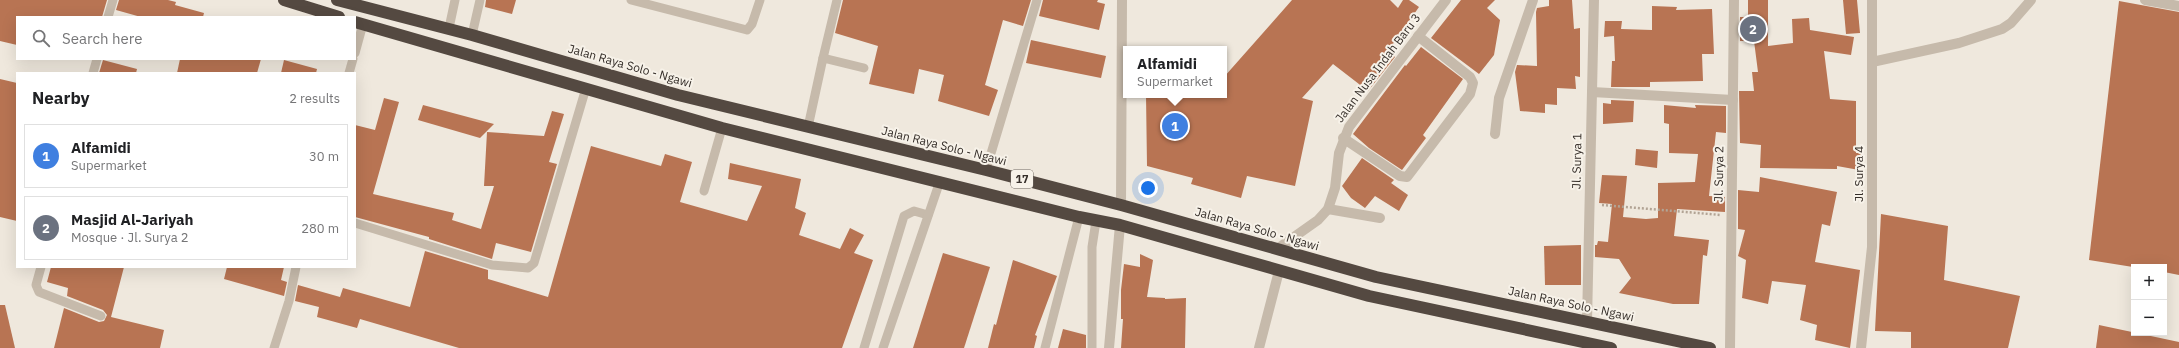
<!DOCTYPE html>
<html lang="en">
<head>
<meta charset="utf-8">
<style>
	:root { --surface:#fff; --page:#f2f2f2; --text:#202124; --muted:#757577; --line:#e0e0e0; --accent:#1a73e8 }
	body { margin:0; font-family:"IBM Plex Sans",sans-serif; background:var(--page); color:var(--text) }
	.controls { position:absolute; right:12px; bottom:12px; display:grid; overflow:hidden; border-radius:0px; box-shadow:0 4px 16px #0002 }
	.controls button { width:36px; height:36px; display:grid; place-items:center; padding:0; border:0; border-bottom:1px solid var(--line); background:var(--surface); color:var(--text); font:20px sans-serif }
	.you { position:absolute; left:1148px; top:188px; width:14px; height:14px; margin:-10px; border:3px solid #fff; border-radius:50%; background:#1a73e8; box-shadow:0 0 0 6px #1a73e833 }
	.badge { display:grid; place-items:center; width:26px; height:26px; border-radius:50%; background:var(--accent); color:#fff; font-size:13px; font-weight:700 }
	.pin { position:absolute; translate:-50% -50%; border:2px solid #fff; box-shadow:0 1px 4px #0006 }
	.popup { position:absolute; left:1123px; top:46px; width:104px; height:52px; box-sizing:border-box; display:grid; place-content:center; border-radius:0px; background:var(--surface); filter:drop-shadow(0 1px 3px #0005); font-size:13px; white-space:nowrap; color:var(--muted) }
	.popup b { font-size:15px; color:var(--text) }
	.popup::after { content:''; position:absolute; left:50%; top:100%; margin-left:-8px; border:8px solid transparent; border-top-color:var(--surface) }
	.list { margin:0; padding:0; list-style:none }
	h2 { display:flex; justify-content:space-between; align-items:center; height:52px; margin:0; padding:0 16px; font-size:17px }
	h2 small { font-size:13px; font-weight:400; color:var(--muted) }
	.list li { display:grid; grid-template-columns:26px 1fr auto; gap:12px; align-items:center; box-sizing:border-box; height:64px; margin:0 8px 8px; padding:0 8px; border:1px solid var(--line); border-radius:0px }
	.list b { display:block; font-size:15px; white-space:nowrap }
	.list p { margin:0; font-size:13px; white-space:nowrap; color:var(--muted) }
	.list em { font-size:13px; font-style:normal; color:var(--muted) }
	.icon { flex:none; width:22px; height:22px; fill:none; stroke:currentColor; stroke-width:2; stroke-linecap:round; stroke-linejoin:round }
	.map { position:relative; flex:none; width:2179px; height:348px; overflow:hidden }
	.search { position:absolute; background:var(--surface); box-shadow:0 4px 16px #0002; left:16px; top:16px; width:340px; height:44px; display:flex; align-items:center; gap:10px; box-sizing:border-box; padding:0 14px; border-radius:0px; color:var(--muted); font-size:15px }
	.panel { position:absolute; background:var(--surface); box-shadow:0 4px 16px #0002; left:16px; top:72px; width:340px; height:196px; border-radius:0px }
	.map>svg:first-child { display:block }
	.building { fill:#b87453 }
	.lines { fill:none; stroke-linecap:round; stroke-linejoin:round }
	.path { stroke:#b2a495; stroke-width:2.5; stroke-dasharray:2 2; stroke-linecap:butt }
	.lane { stroke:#c6baab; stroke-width:9 }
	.street { stroke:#c6baab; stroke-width:10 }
	.highway { stroke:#544941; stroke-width:12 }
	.labels { text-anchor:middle; stroke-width:4; stroke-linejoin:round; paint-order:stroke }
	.shield { fill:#f7f2e9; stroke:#6f6963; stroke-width:1 }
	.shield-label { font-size:11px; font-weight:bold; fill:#352e29 }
	.street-label { font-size:12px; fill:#352e29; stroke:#f7f2e9 }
</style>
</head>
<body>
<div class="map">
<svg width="2179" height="348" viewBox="0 0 2179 348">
	<rect width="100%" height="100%" fill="#efe8dd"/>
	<g class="building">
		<path d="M0,0H107L102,17H17V45L0,41Z"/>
		<path d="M119,0H168L176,2L175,5L204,13L203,17H141L116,10Z"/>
		<path d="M486,0H516L512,14L485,7Z"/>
		<path d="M843,0H1031L1023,26L1003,20L985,85L998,90L989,116L938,101L944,75L919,69L914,94L869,84L878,46L835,33Z"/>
		<path d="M1043,0H1098L1097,2L1105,4L1099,30L1039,16Z"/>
		<path d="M1292,0H1390L1398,8L1403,0H1409L1419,7L1388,51L1395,57L1368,91L1333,64L1302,98L1313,101L1295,186L1247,176L1241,198L1191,184L1193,178L1147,166L1146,95H1224V77Z"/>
		<path d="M1461,0H1495L1487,8L1500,20L1494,55L1479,74L1431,38Z"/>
		<path d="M1549,0H1572L1574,29L1580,28V77L1575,76L1576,89L1557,88V105L1545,104V113L1520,111L1515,72L1517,65L1537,66L1536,12L1537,8L1549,6Z"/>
		<path d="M1748,0H1768V46L1793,43L1792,19L1809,18L1810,30L1854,37L1851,55L1824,51L1830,99L1856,101V153H1861L1859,170L1837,166V169L1760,168L1761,145L1740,143L1739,91H1754L1752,72H1758L1754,41H1740V17H1748Z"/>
		<path d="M1843,0H1857L1860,33L1846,34Z"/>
		<path d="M2119,1L2179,12V275L2164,272V267H2133L2089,260Z"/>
		<path d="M1652,6L1677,7L1676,10L1712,9L1714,54H1702L1703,81L1650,82V87H1611L1612,61H1615L1614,36L1604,37L1605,21H1622L1621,29L1652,30Z"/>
		<path d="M1031,40L1106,56L1101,78L1026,63Z"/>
		<path d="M1421,47L1463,79L1423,135L1426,138L1402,170L1369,148L1353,134L1405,65L1406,66Z"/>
		<path d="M180,59H261L257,73H177Z"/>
		<path d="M103,60L137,69L136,73H99Z"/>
		<path d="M284,60L317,69L316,73H281Z"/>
		<path d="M0,79L17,83V221L0,217Z"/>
		<path d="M384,98L399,102L373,194L454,213L452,220L481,229L494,186H484L487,132L544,136L552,111L564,114L549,162L557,164L531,252L496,243L492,259L429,239V237L355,217V125L375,130Z"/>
		<path d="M1611,100L1634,101L1633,122L1603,124V103L1611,104Z"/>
		<path d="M423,105L494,124L480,138L418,120Z"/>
		<path d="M1664,105L1696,108L1695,105L1726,106V133L1716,132L1709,196L1725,197V212L1677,209L1674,236L1709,240L1707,256L1703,255L1699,304H1673L1619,293L1631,278L1619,259L1595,257V245H1597L1598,241L1608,242L1612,204L1599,203L1602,175L1627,176L1623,217L1646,219L1658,218V183L1695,182L1698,154L1669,153V124L1664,123Z"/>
		<path d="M591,146L661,166L665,154L692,162L680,202L747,221L762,186L728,179L730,163L801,179L795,208L806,213L799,235L840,249L850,228L864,235L854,253L873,260L842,348H459L360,319L357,328L317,317L319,307L295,301L298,285L340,297L343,288L410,307L425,251L488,270V279L548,297Z"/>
		<path d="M1636,149L1658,151L1657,168L1635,165Z"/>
		<path d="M1362,158L1394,180L1391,183L1408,195L1399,211L1375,196L1365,208L1351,198L1342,186Z"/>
		<path d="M1760,177L1837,192L1830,226L1822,224L1815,262L1860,270L1850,348L1815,340L1817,325L1800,320L1806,285L1772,281L1768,304L1742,298L1746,260L1738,256L1745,230L1738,229V190L1759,192Z"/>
		<path d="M1881,214L1948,226L1944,280L2020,296L2008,348H1911V332L1875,331Z"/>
		<path d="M1581,245V285H1545L1544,246Z"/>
		<path d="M943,253L990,267L964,348H913Z"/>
		<path d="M1140,254L1153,260L1147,297L1165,298V299L1186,298L1185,348H1121L1123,319H1121V290L1124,264L1140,267Z"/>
		<path d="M1013,260L1057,276L1035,335L1037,336L1034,348H988L994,324L996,325Z"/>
		<path d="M51,267H124L111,317L164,330L160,348H54L64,308L99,322L104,321L107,315L103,310L67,296L68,288L47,282Z"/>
		<path d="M227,267H284L281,280L287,282L284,296L224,279Z"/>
		<path d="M0,305H5L15,348H0Z"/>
		<path d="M2099,325L2179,342V348H2096Z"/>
		<path d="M1063,329L1086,335V348H1058Z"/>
	</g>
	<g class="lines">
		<path class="path" d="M1602,205L1721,215"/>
		<g class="lane">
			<path d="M631,0L747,30L752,24L760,0"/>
			<path d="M108,17L113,0"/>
			<path d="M449,28L455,0"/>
			<path d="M472,35L480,0"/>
			<path d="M355,53L363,24"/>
			<path d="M823,58L837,0"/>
			<path d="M93,73L97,59"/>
			<path d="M349,73L353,59"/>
			<path d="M808,127L823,58L864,68"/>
			<path d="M986,170L1037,0"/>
			<path d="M704,191L722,128"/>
			<path d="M355,223L492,265L528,268L534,263L586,88"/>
			<path d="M41,267L36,285L39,292L101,316"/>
			<path d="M274,348L289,301L296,267"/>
			<path d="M864,348L904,216L914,211L928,215"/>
			<path d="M883,348L940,181"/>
			<path d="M1045,348L1079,217"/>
			<path d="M1092,348V247L1096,221"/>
		</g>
		<g class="street">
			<path d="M2145,0L2179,6"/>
			<path d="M1872,62L1959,43L2002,29L2011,23L2031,0"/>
			<path d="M1592,92L1733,100"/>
			<path d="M1495,134L1499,98L1533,0"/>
			<path d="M1343,138L1400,176L1407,177L1470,94L1473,83L1470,77L1418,36"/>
			<path d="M1121,205L1122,0"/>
			<path d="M1328,209L1380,218"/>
			<path d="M1277,249L1318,220L1328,209L1335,188L1339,153L1349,127L1446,0"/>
			<path d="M1587,322L1594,0"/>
			<path d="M1109,348L1120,225"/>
			<path d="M1259,348L1279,271"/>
			<path d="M1730,348L1734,0"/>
			<path d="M1861,348L1872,247V0"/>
		</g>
		<g class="highway">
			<path d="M284,0L339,17"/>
			<path d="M337,0L472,35L678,95L986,170L1121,205L1376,277L1710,348"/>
			<path d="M355,22L722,128L1079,217L1120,225L1369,296L1611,348"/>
		</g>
	</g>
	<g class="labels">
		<rect class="shield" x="1011" y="170" width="22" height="18" rx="3"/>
		<g class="shield-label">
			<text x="1022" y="183">17</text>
		</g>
		<g class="street-label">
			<text transform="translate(630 66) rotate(16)" y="4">Jalan Raya Solo - Ngawi</text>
			<text transform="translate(1378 68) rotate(-53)" y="4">Jalan Nusa Indah Baru 3</text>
			<text transform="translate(944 146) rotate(14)" y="4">Jalan Raya Solo - Ngawi</text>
			<text transform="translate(1577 161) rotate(-89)" y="4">Jl. Surya 1</text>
			<text transform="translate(1719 174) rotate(-89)" y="4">Jl. Surya 2</text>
			<text transform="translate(1859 174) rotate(-90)" y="4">Jl. Surya 4</text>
			<text transform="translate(1257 229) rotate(16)" y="4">Jalan Raya Solo - Ngawi</text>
			<text transform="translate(1571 304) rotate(12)" y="4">Jalan Raya Solo - Ngawi</text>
		</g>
	</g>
</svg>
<div class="controls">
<button>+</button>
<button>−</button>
</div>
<div class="you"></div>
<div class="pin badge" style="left:1175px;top:126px;background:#3f7fe0">1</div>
<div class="popup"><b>Alfamidi</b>Supermarket</div>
<div class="pin badge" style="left:1753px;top:29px;background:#6b7280">2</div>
<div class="search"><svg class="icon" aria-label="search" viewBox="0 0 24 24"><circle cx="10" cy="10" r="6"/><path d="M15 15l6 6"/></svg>Search here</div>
<section class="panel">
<h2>Nearby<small>2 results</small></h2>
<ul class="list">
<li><span class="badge" style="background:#3f7fe0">1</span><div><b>Alfamidi</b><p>Supermarket</p></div><em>30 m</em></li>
<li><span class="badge" style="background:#6b7280">2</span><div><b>Masjid Al-Jariyah</b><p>Mosque · Jl. Surya 2</p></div><em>280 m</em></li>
</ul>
</section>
</div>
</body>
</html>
